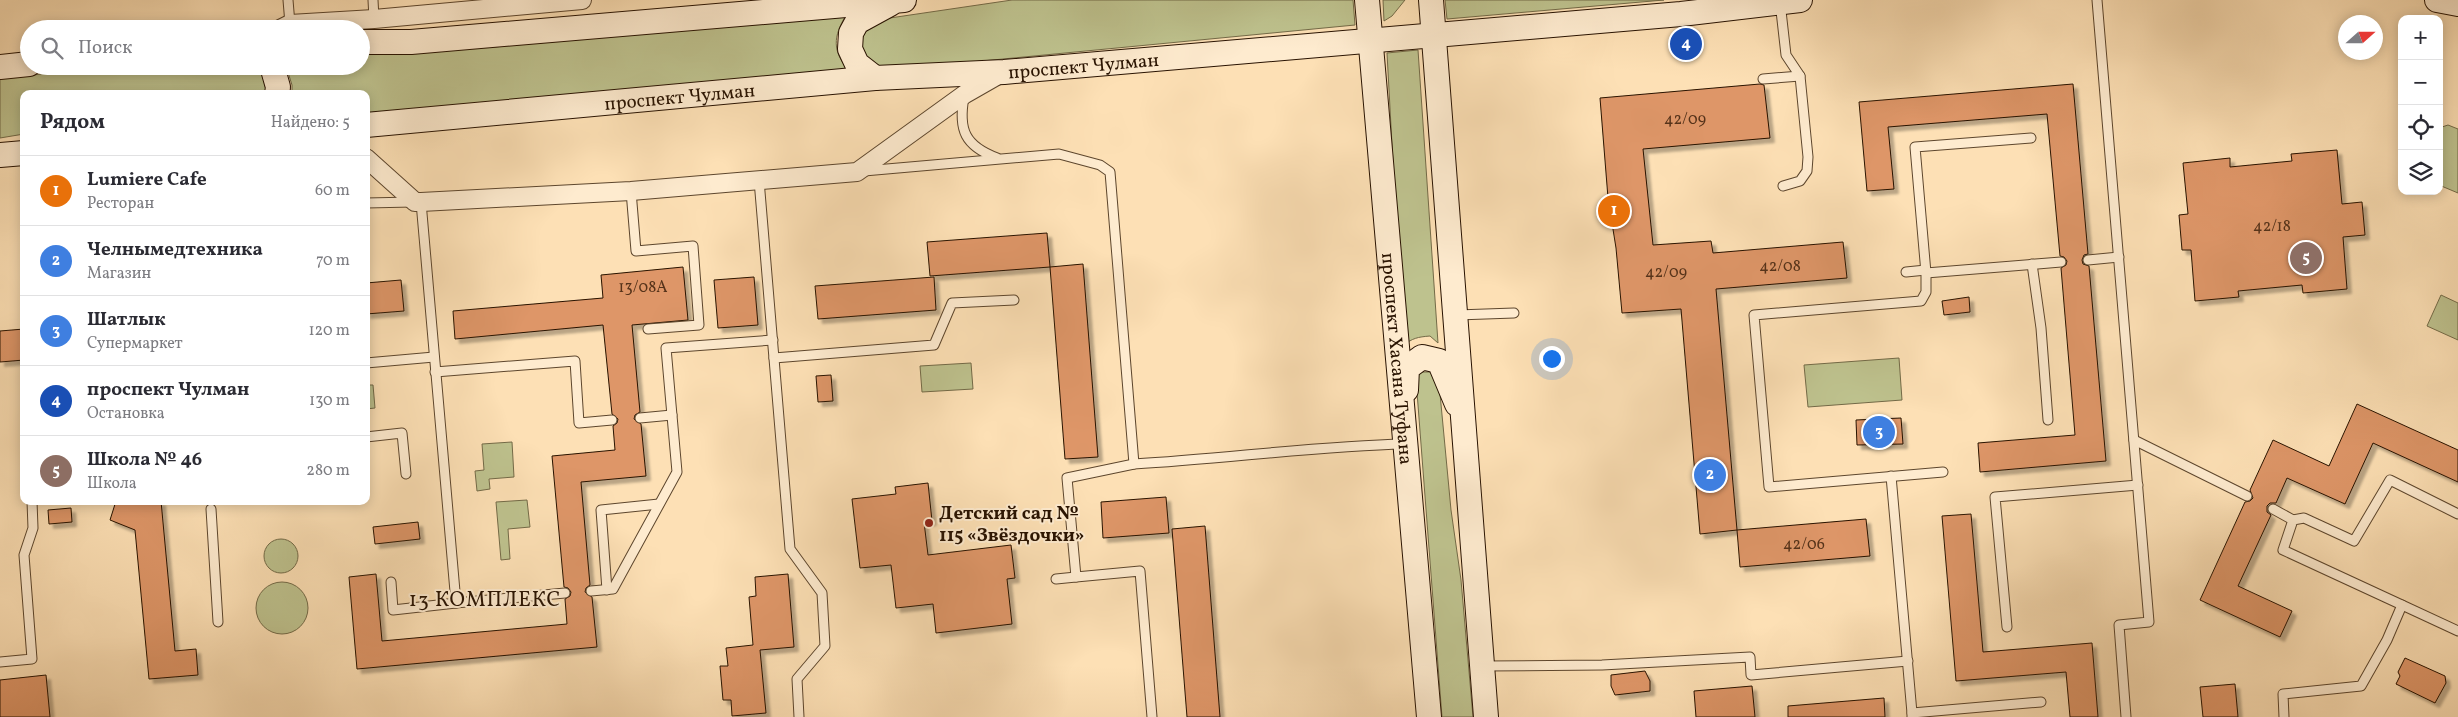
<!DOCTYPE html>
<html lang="ru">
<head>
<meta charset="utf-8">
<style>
	:root { --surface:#fff; --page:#f7f7f7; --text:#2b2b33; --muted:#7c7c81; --line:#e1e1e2; --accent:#8f2418 }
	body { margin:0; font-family:Vollkorn,serif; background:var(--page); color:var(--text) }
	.controls { position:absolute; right:15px; top:15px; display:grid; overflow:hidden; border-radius:10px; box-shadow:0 2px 12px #0003 }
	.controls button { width:45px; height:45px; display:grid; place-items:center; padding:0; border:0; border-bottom:1px solid var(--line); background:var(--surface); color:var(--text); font:25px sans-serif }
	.compass { position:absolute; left:2338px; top:15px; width:45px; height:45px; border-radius:50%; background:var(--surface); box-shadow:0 2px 12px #0003; rotate:69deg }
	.you { position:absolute; left:1551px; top:358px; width:18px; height:18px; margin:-12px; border:4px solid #fff; border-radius:50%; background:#1a73e8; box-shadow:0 0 0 8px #1a73e833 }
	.badge { display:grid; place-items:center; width:32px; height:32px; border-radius:50%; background:var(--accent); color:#fff; font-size:16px; font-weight:700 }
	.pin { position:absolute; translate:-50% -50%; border:2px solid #fff; box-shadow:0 1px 5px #0006 }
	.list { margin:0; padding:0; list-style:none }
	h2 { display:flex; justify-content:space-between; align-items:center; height:65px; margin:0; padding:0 20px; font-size:21px }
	h2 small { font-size:16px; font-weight:400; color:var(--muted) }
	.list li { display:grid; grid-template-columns:32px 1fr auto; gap:15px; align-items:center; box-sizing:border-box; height:70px; padding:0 20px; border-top:1px solid var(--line) }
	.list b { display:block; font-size:19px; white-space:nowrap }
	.list p { margin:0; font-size:16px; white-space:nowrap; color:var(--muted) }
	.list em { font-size:16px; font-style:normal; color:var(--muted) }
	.icon { flex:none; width:28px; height:28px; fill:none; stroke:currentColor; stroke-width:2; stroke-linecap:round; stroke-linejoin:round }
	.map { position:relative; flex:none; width:2458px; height:717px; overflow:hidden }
	.search { position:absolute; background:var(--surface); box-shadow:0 2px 12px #0003; left:20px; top:20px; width:350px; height:55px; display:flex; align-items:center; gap:12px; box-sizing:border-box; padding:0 18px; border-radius:28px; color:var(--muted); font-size:19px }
	.panel { position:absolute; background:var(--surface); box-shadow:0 2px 12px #0003; left:20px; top:90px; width:350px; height:415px; border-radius:10px }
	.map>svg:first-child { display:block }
	.green { fill:#bec28e; stroke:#736a47 }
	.building { fill:#de9668; stroke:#281200; filter:url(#shadow) }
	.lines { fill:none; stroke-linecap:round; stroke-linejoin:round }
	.lane-casing { stroke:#5d462d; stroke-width:11 }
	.street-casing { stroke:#5d462d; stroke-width:20 }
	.secondary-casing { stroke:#281200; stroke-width:26 }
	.lane { stroke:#feebcf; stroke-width:9 }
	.street { stroke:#feebcf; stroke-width:18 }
	.secondary { stroke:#feebcf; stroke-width:24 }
	.poi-dot { fill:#8f2418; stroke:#feebcf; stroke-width:2 }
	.labels { text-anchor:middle; stroke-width:4; stroke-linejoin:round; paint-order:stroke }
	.number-label { font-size:16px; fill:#56331a }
	.street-label { font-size:19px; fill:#281200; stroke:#feebcf }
	.poi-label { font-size:19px; font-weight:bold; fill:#281200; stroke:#feebcf; text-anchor:start }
	.quarter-label { font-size:21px; letter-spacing:1px; fill:#281200; stroke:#feebcf }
</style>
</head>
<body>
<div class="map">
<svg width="2458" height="717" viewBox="0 0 2458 717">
	<defs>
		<filter id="shadow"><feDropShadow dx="4.5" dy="4.5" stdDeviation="1" flood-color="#0004"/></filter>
	</defs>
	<rect width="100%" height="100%" fill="#fde0b5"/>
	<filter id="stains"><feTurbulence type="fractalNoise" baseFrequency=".004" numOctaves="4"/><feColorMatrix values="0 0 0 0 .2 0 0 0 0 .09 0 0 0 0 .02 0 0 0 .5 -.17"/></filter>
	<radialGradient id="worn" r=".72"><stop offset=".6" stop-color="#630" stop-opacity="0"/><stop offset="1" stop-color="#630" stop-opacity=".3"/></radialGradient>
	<g class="green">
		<path d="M1012,0H1353L1355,25L889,70C854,63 851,34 883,19Z"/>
		<path d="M1383,0H1405L1392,16L1384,21Z"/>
		<path d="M1445,0H1664L1447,19Z"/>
		<path d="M846,15C833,37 832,51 849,71L366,113V94H292V85L286,66H361V52L494,47Z"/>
		<path d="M1418,50L1438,343L1430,336C1418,337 1412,338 1403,346L1387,53Z"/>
		<path d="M107,66H258L264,76L266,93L24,94V134L0,138V79Z"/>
		<path d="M2448,125L2458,129V193L2439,185V128Z"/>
		<path d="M2441,295L2458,303V340L2427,326Z"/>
		<path d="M1899,358L1902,400L1808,407L1804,365Z"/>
		<path d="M971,363L973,389L922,392L920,366Z"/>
		<path d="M1420,372H1432L1439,383L1451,510L1461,580L1473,717H1442L1416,379Z"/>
		<path d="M366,385H373L375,408L366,409Z"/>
		<path d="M512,442L514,477L489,479L490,489L477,491L475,471L484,470L482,444Z"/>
		<path d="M527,500L530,527L508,529L510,559L501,560L496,502Z"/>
		<circle cx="281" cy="556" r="17"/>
		<circle cx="282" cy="608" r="26"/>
	</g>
	<g class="building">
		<path d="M1760,84L1764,85L1770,138L1643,149L1653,245L1711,241L1713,253L1843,242L1847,278L1716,289L1737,530L1866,519L1870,556L1740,567L1737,530L1700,534L1681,309L1622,313L1616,248L1608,198L1600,98Z"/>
		<path d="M2073,84L2088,254L2084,255L2082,260L2083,264L2089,266L2106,461L1980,472L1978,443L2075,435L2061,268L2066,265L2067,261L2064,257L2060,256L2047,114L1888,127L1894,189L1867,191L1859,102Z"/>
		<path d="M2337,150L2342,204L2362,202L2365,235L2343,237L2347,289L2303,293L2302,285L2238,291L2239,297L2195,301L2191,250H2182L2179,215L2188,214L2183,163L2230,158V167L2292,161L2291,154Z"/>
		<path d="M1047,233L1050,267L930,276L927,242Z"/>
		<path d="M1083,264L1098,457L1065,459L1050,267Z"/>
		<path d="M683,267L688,320L632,325L640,412L635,415L634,419L641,424L646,476L581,482L590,585L586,588L585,592L592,597L597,647L357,669L349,577L376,574L382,641L567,624L565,599L570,596L571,592L568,588L564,587L552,456L615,450L613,426L617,423L618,419L612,414L603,325L455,339L453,311L603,298L601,275Z"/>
		<path d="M754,277L758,325L718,328L714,280Z"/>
		<path d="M934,277L936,310L818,319L815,286Z"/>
		<path d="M401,280L404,311L366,314V283Z"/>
		<path d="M1969,297L1970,312L1944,315L1942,301Z"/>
		<path d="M24,329V360L0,362V331Z"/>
		<path d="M831,375L833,401L818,402L816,376Z"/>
		<path d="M2357,404L2458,450V482L2373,443L2345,504L2287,478L2276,503H2270L2267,506V512L2271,515L2238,586L2292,611L2280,637L2200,600L2245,502L2250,501L2253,498L2250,490L2273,440L2329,466Z"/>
		<path d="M1901,418L1903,444L1857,445L1856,420Z"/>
		<path d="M928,483L932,521L924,522L928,555L1011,545L1015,578L1007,579L1012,624L936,633L933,604L896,608L891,565L860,568L852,499L896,494L895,487Z"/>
		<path d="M1166,497L1169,533L1103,538L1101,502Z"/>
		<path d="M116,501H161L175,651L196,649L198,675L149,679L135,530L110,520Z"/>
		<path d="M71,508L72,522L49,524L48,510Z"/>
		<path d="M1971,514L1983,652L2092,643L2098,717H2070L2066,672L1956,681L1942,516Z"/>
		<path d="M418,522L420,539L375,544L373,527Z"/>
		<path d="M1205,526L1220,717H1187L1172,529Z"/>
		<path d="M788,574L794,647L760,650L766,713L732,716L731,700H723L720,666H728L726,648L753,645L749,597L756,596L755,577Z"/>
		<path d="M2405,658L2445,676L2446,683L2435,703L2396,684L2400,676L2398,672Z"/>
		<path d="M1645,671L1650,681V691L1615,695L1611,686V675Z"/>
		<path d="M46,675L50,717H0V680Z"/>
		<path d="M2235,684L2238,717H2203L2200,687Z"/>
		<path d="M1752,686L1755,717H1696L1694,691Z"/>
		<path d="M1884,698L1885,717H1788V706Z"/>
	</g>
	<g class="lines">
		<defs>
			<g id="lane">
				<path d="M288,0L290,24"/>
				<path d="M373,0L374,19"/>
				<path d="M2097,0L2149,622L2119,625L2126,717"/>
				<path d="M1780,2L1786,55L1800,76L1808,157L1807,171L1800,181L1783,186"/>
				<path d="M1763,79L1800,76"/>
				<path d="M964,97C958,130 965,146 997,158"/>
				<path d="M864,171L1059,154L1100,165L1110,172L1134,464C1225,459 1314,446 1405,444"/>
				<path d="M759,180L790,549L822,593L825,646L797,679L799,717"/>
				<path d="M631,191L636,251L693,246L699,325L648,329"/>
				<path d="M421,202L456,603L565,593"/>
				<path d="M366,203L413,202"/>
				<path d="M2088,260L2119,257"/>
				<path d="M2032,264L2041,328L2048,420"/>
				<path d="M1906,272L1926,270"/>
				<path d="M1926,273L2061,262"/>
				<path d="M1457,315L1514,313"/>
				<path d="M774,358L934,345L952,303L1014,300"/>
				<path d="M366,363L434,357"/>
				<path d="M435,372L575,361L579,423L612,420"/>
				<path d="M640,418L672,415"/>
				<path d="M366,437L402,433L406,474"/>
				<path d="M2134,440L2247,496"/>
				<path d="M1134,464L1067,478L1076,577L1140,571L1152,717"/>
				<path d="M1943,472L1769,487L1754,315L1921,301L1926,292V273L1915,147L2031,138"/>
				<path d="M1891,476L1912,713"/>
				<path d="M211,509L218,622"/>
				<path d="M2273,509L2293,520"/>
				<path d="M1056,579L1076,577"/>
				<path d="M391,582L393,610L456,603"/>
				<path d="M607,590L601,510L659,504"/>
				<path d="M591,591L613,589L677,472L666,348L773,340"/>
				<path d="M2402,605L2458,631"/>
				<path d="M2007,627L1995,497L2138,485"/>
				<path d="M0,662L32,659L24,555L33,528L32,501"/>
				<path d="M1483,666L1602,665L1750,657L1751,675L1908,661"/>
				<path d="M1912,717V713L2041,702"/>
				<path d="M2284,717L2283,694L2361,686L2387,640L2402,605L2283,550L2293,520L2304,518L2354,541L2390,480L2458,514"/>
			</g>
			<g id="street">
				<path d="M280,29L290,24L374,19L582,0"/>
				<path d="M366,158L415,202H421L631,191L857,172L965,94L1000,74"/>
			</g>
			<g id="secondary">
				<path id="s1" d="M1367,0L1429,717"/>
				<path d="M1431,0L1486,717"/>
				<path d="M2437,0L2458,4"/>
				<path d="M361,42H411L904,0"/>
				<path d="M272,66L278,87L277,94"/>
				<path d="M0,67L29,64"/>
				<path d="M875,78L857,64L850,49L851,33L857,22L890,4"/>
				<path id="s2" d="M366,125L875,78L1004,72L1681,14L1800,0"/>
				<path d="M0,155L24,153"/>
				<path d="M1406,390L1407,368L1422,357L1439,361L1457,404"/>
			</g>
		</defs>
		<use href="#lane" class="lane-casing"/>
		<use href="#street" class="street-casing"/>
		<use href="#secondary" class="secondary-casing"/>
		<use href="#lane" class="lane"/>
		<use href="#street" class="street"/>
		<use href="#secondary" class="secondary"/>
	</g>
	<circle class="poi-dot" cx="929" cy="523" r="5"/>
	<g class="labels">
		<g class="number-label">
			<text x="1685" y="124">42/09</text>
			<text x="2272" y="231">42/18</text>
			<text x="1780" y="271">42/08</text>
			<text x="1666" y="277">42/09</text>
			<text x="643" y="292">13/08А</text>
			<text x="1804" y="549">42/06</text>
		</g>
		<g class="street-label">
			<text dy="7" stroke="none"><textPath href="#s2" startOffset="720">проспект Чулман</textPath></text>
			<text dy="7" stroke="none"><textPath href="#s2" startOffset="315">проспект Чулман</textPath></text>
			<text dy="7" stroke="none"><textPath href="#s1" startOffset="360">проспект Хасана Туфана</textPath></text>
		</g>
		<g class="poi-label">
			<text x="939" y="519">Детский сад №<tspan x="939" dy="22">115 «Звёздочки»</tspan></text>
		</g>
		<g class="quarter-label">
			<text x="485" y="606">13 КОМПЛЕКС</text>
		</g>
	</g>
	<rect width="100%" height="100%" filter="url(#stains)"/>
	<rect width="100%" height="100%" fill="url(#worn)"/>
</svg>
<div class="controls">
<button>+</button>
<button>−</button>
<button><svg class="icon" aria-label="locate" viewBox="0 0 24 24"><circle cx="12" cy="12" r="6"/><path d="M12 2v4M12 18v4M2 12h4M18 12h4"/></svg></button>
<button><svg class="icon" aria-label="layers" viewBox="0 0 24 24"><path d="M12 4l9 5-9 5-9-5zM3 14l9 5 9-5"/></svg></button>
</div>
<svg class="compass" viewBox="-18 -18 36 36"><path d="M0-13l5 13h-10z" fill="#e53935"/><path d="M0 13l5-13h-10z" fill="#7c7c81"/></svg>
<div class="you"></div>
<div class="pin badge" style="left:1614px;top:211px;background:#e8710a">1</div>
<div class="pin badge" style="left:1710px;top:475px;background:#3f7fe0">2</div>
<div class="pin badge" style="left:1879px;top:432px;background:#3f7fe0">3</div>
<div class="pin badge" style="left:1686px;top:44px;background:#1a4fb4">4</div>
<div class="pin badge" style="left:2306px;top:258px;background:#8d6e63">5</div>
<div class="search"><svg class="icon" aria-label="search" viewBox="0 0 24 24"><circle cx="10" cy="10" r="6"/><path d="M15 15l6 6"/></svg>Поиск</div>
<section class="panel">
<h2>Рядом<small>Найдено: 5</small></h2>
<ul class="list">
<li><span class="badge" style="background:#e8710a">1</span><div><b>Lumiere Cafe</b><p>Ресторан</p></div><em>60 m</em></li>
<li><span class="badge" style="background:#3f7fe0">2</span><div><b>Челнымедтехника</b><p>Магазин</p></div><em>70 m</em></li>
<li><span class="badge" style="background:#3f7fe0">3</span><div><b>Шатлык</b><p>Супермаркет</p></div><em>120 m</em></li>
<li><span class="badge" style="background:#1a4fb4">4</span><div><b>проспект Чулман</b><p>Остановка</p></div><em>130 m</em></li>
<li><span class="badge" style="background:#8d6e63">5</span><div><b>Школа № 46</b><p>Школа</p></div><em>280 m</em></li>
</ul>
</section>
</div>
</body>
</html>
